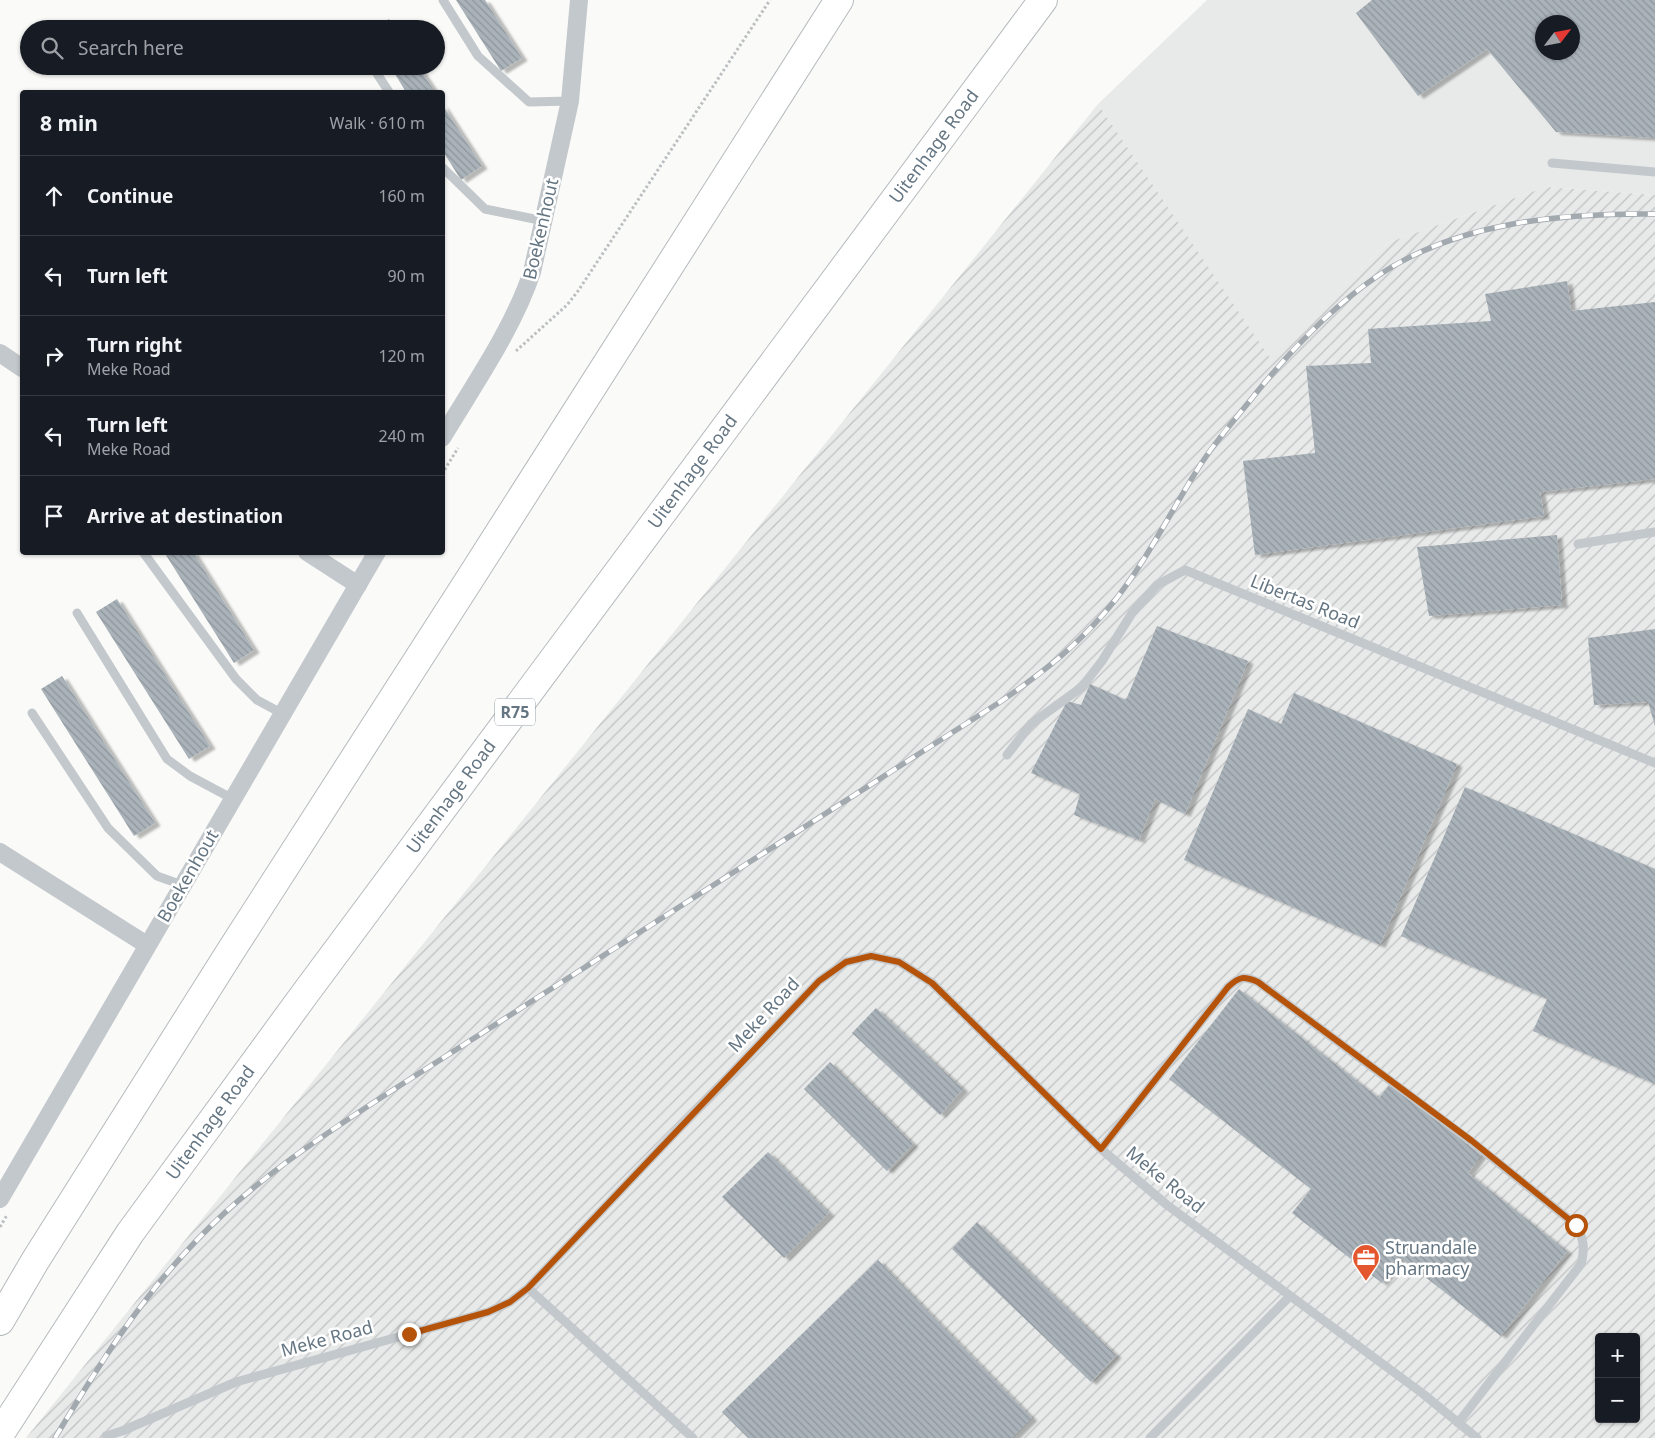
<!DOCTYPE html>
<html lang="en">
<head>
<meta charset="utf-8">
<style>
	:root { --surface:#171b24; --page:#20242c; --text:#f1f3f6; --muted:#9ea1a6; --line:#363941 }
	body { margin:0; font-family:"Noto Sans",sans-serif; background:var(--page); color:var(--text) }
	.controls { position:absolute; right:15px; bottom:15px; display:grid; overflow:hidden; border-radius:5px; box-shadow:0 1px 4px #0004 }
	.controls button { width:45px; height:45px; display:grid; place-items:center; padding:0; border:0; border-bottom:1px solid var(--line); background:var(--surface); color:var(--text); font:25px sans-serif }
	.compass { position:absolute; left:1535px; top:15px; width:45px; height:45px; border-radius:50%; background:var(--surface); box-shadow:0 1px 4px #0004; rotate:58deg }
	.stop { position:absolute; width:15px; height:15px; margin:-11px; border:4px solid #b45309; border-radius:50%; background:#fff }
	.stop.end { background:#b45309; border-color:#fff; box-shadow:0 1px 5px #0008 }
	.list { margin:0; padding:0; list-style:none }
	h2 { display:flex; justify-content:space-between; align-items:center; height:65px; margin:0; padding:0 20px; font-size:21px }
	h2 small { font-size:16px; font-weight:400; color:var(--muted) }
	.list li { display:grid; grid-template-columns:32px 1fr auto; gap:15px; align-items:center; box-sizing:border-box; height:80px; padding:0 20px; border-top:1px solid var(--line) }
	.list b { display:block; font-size:19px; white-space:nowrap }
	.list p { margin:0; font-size:16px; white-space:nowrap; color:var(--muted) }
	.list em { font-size:16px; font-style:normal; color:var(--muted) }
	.icon { flex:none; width:28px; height:28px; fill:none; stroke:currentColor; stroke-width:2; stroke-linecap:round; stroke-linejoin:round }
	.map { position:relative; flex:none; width:1655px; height:1438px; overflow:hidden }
	.search { position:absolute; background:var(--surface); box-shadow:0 1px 4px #0004; left:20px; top:20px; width:425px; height:55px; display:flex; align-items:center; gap:12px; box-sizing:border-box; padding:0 18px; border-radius:28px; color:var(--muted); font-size:19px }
	.panel { position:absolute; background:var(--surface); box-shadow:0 1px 4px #0004; left:20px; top:90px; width:425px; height:465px; border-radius:5px }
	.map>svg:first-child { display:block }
	.built { fill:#e8e9e9; fill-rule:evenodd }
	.industrial { fill:url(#industrial-furrows); fill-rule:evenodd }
	.building { fill:url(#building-back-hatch); fill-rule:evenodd; filter:url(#shadow) }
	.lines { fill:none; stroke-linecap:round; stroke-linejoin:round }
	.primary-casing { stroke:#b5babe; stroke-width:30 }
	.path { stroke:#bbbfc2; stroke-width:3; stroke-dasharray:2.5 2.5; stroke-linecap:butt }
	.lane { stroke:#c3c8cc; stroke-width:9 }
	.street { stroke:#c3c8cc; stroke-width:18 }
	.primary { stroke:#fff; stroke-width:28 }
	.rail-casing { stroke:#a2aab0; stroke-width:5.5 }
	.rail { stroke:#fff; stroke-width:4; stroke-dasharray:11; stroke-linecap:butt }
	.route { stroke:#b45309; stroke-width:6 }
	.labels { text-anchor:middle; stroke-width:5; stroke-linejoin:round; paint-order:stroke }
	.shield { fill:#fff; stroke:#939fa8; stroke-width:1 }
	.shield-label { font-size:16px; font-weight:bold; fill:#657683 }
	.street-label { font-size:18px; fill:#657683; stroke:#fff }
	.poi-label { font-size:18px; fill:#657683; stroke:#fff; text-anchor:start }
</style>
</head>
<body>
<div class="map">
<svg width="1655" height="1438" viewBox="0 0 1655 1438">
	<defs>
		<pattern id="industrial-furrows" width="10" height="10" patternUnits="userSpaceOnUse" patternTransform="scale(1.25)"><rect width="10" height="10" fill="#e8e9e9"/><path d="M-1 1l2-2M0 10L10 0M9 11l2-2" fill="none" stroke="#c0c1c2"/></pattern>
		<pattern id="building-back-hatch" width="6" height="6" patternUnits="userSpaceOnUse" patternTransform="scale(1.25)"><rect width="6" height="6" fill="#aab3b9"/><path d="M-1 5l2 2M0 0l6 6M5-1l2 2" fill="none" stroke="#8e969c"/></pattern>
		<filter id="shadow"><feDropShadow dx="5.5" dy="3" stdDeviation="1" flood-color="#0004"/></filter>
	</defs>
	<rect width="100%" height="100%" fill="#fafaf8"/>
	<path class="built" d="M1207,0H1655V195L1546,187L1387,243L1270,359L1098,104ZM1542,22H1572V52H1542Z"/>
	<path class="industrial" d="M1098,104L1270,358L1387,243L1546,187L1655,195V1438H26ZM1599,1337H1636V1419H1599Z"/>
	<g class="building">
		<path d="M456,0H485L522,58L501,71Z"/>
		<path d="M1372,0H1655V138L1556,132L1487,49L1418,96L1356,13ZM1542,22H1572V52H1542Z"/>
		<path d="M389,19L395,29H374Z"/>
		<path d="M390,66H418L435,92H406Z"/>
		<path d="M442,104L482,166L461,180L442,150Z"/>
		<path d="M1567,281L1571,311L1655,302V479L1540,492L1544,516L1255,555L1243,461L1315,453L1306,366L1371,363L1368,329L1491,321L1485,294Z"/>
		<path d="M1557,535L1562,605L1429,616L1417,547Z"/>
		<path d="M164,552H193L254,650L234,663Z"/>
		<path d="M117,599L210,746L189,759L96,612Z"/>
		<path d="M1157,626L1248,661L1185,814L1155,799L1139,840L1074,815L1080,794L1031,773L1067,701L1081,705L1090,684L1126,700Z"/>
		<path d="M1655,629V726L1648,702L1594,705L1588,638Z"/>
		<path d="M62,676L155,823L134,836L41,689Z"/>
		<path d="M1294,693L1457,764L1380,945L1184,860L1248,709L1281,724Z"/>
		<path d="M1465,787L1655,869V1084L1533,1031L1547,999L1401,936Z"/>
		<path d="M1239,989L1379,1098L1390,1084L1481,1155L1468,1173L1567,1251L1501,1336L1401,1258L1382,1283L1292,1213L1311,1189L1169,1079Z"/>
		<path d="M876,1008L963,1089L940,1115L852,1033Z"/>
		<path d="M830,1062L913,1144L887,1171L804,1089Z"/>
		<path d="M768,1152L829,1213L784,1258L722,1197Z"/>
		<path d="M977,1222L1116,1355L1091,1382L952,1249Z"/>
		<path d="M878,1260L1032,1418L1012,1438H748L722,1412Z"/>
	</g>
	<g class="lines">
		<defs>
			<g id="primary">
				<path d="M0,1321L35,1261L232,949L471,577L839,0"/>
				<path id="s1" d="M0,1434L130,1233L304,995L1043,0"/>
			</g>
		</defs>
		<use href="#primary" class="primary-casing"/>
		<g class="path">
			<path d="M516,351L567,305L578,291L770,0"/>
			<path d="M442,474L458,448"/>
			<path d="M0,1227L7,1215"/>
		</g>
		<g class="lane">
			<path d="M443,0L478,56L529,102L570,101"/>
			<path d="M372,66L389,92"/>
			<path d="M1552,163L1655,172"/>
			<path d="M442,167L485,209L544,221"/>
			<path d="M1578,544L1655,532"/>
			<path d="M143,552L236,679L257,700L283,714"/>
			<path d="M77,613L167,759L190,776L233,799"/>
			<path d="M32,713L108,828L157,876L182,885"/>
			<path d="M1007,755L1031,724L1082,687L1102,661L1132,613L1157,585L1185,570L1655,763"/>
			<path d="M1101,1149L1228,987C1240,976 1244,976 1258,982L1471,1141L1576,1225C1584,1239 1585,1249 1581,1264L1458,1423"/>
			<path d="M528,1288L693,1438"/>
			<path d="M106,1436L122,1431L236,1382L488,1312L510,1302L528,1288L819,981L846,962L871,956L899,962L932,983L1101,1149L1167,1205L1422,1393L1477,1438"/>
			<path d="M1150,1438L1290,1296"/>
		</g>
		<g class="street">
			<path d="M0,353L22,368"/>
			<path d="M442,438C473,386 513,329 532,272L570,101L579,0"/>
			<path d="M307,552L358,585"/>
			<path d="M0,852L147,945"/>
			<path d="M0,1199L377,552"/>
		</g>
		<use href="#primary" class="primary"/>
		<defs>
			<path id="rail" d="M55,1438C97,1368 139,1300 196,1241C251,1183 316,1140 382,1097L1000,702C1045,671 1081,643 1116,599C1148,558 1171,511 1199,467C1216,440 1238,416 1257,392C1292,349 1331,308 1376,277C1456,222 1561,213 1655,214"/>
		</defs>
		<use href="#rail" class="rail-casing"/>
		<use href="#rail" class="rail"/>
	</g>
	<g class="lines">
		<path class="route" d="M409,1334L488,1312L510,1302L528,1288L819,981L846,962L871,956L899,962L932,983L1101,1149L1228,987C1240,976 1244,976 1258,982L1472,1141L1576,1225"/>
	</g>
	<defs>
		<symbol id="office-pin" viewBox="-11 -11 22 30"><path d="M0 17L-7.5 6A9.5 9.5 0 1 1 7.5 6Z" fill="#e4572e" stroke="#fff"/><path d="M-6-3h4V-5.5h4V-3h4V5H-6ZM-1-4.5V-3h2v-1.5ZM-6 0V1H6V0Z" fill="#fff"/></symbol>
	</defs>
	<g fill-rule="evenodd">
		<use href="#office-pin" x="1350" y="1242" width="32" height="43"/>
	</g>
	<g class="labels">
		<rect class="shield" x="495" y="698.5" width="40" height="27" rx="4"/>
		<g class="shield-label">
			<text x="515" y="718">R75</text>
		</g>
		<g class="street-label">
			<text dy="6" stroke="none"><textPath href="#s1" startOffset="1591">Uitenhage Road</textPath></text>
			<text transform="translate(541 229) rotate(-77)" y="6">Boekenhout</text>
			<text dy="6" stroke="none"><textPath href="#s1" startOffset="1186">Uitenhage Road</textPath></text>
			<text transform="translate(1305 602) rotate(22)" y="6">Libertas Road</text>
			<text dy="6" stroke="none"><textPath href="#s1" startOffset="781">Uitenhage Road</textPath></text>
			<text transform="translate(188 876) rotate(-60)" y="6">Boekenhout</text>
			<text transform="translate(764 1015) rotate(-47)" y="6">Meke Road</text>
			<text dy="6" stroke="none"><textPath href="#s1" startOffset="376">Uitenhage Road</textPath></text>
			<text transform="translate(1165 1180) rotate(39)" y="6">Meke Road</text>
			<text transform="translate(327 1339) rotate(-15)" y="6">Meke Road</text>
		</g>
		<g class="poi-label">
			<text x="1385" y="1254">Struandale<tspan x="1385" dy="21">pharmacy</tspan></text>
		</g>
	</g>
</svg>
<div class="controls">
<button>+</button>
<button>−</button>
</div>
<svg class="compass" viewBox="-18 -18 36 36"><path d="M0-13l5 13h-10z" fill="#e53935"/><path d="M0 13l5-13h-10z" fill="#9ea1a6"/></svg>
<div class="stop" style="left:1576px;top:1225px"></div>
<div class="stop end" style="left:409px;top:1334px"></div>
<div class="search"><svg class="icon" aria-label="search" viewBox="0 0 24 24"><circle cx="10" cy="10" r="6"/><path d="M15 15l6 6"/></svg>Search here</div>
<section class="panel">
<h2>8 min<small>Walk · 610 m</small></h2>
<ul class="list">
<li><svg class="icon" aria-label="ahead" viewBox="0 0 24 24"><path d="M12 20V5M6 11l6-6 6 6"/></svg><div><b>Continue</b></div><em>160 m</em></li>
<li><svg class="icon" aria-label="left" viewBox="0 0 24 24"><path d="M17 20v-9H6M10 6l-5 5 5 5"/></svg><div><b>Turn left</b></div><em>90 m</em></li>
<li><svg class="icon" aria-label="right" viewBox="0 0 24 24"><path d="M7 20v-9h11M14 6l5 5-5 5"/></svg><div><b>Turn right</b><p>Meke Road</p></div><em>120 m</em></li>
<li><svg class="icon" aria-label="left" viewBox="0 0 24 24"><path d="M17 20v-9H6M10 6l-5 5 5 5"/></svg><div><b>Turn left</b><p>Meke Road</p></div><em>240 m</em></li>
<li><svg class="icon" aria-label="arrive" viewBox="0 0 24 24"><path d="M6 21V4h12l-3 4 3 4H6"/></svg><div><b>Arrive at destination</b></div></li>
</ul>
</section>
</div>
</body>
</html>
